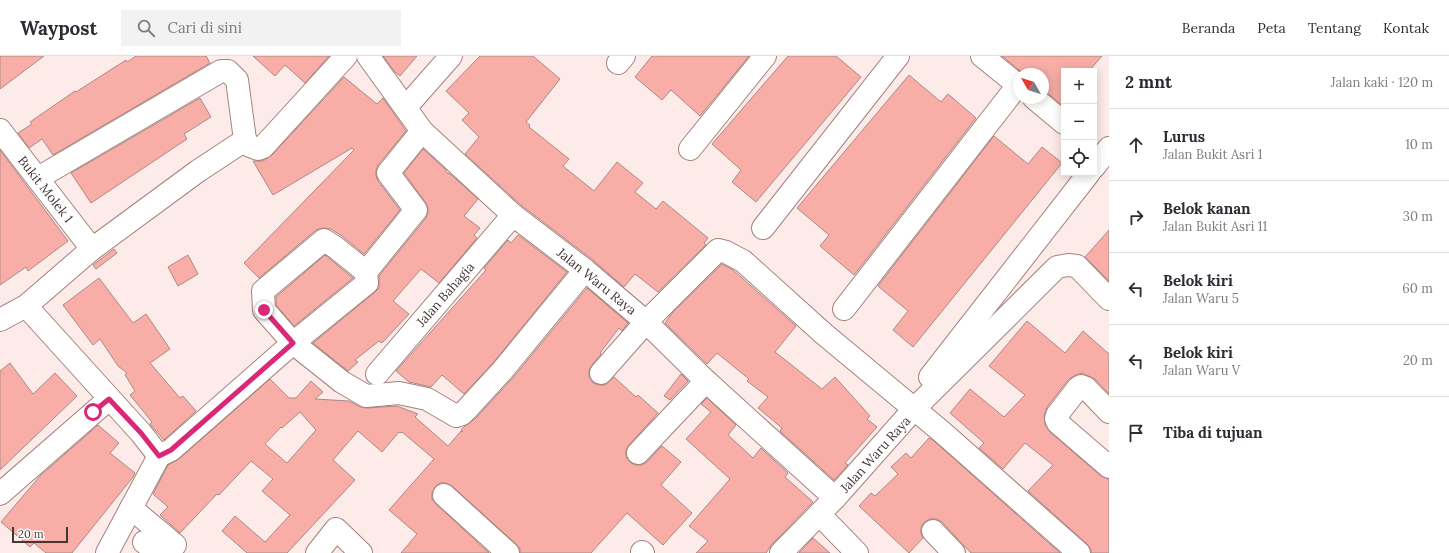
<!DOCTYPE html>
<html lang="id">
<head>
<meta charset="utf-8">
<style>
	:root { --surface:#fff; --page:#f2f2f3; --text:#2b2b33; --muted:#7c7c81; --line:#e1e1e2 }
	body { margin:0; font-family:Lora,serif; background:var(--page); color:var(--text) }
	.controls { position:absolute; right:12px; top:12px; display:grid; overflow:hidden; border-radius:0px; box-shadow:0 2px 10px #0003 }
	.controls button { width:36px; height:36px; display:grid; place-items:center; padding:0; border:0; border-bottom:1px solid var(--line); background:var(--surface); color:var(--text); font:20px sans-serif }
	.compass { position:absolute; left:1013px; top:12px; width:36px; height:36px; border-radius:50%; background:var(--surface); box-shadow:0 2px 10px #0003; rotate:309deg }
	.scale { position:absolute; left:12px; bottom:10px; width:56px; box-sizing:border-box; padding-left:4px; border:2px solid #463735; border-top:0; font-size:11px; line-height:14px; white-space:nowrap; color:#463735; -webkit-text-stroke:3px #fff; paint-order:stroke }
	.stop { position:absolute; width:12px; height:12px; margin:-9px; border:3px solid #db2777; border-radius:50%; background:#fff }
	.stop.end { background:#db2777; border-color:#fff; box-shadow:0 1px 4px #0008 }
	.list { margin:0; padding:0; list-style:none }
	h2 { display:flex; justify-content:space-between; align-items:center; height:52px; margin:0; padding:0 16px; font-size:17px }
	h2 small { font-size:13px; font-weight:400; color:var(--muted) }
	.list li { display:grid; grid-template-columns:26px 1fr auto; gap:12px; align-items:center; box-sizing:border-box; height:72px; padding:0 16px; border-top:1px solid var(--line) }
	.list b { display:block; font-size:15px; white-space:nowrap }
	.list p { margin:0; font-size:13px; white-space:nowrap; color:var(--muted) }
	.list em { font-size:13px; font-style:normal; color:var(--muted) }
	.icon { flex:none; width:22px; height:22px; fill:none; stroke:currentColor; stroke-width:2; stroke-linecap:round; stroke-linejoin:round }
	.map { position:relative; flex:none; width:1109px; height:497px; overflow:hidden }
	header { display:flex; align-items:center; gap:24px; box-sizing:border-box; height:56px; padding:0 20px; background:var(--surface); border-bottom:1px solid var(--line) }
	header strong { font-size:19px }
	nav { display:flex; gap:22px; margin-inline-start:auto; font-size:14px }
	.search { width:280px; height:36px; background:var(--page); display:flex; align-items:center; gap:10px; box-sizing:border-box; padding:0 14px; border-radius:0px; color:var(--muted); font-size:15px }
	main { display:flex }
	aside { flex:1; background:var(--surface) }
	.map>svg:first-child { display:block }
	.building { fill:#f8aea7; stroke:#ad8984; fill-rule:evenodd }
	.lines { fill:none; stroke-linecap:round; stroke-linejoin:round }
	.minor-casing { stroke:#a5817d; stroke-width:24 }
	.minor { stroke:#fff; stroke-width:22 }
	.route { stroke:#db2777; stroke-width:5 }
	.labels { text-anchor:middle; stroke-width:3; stroke-linejoin:round; paint-order:stroke }
	.street-label { font-size:13px; fill:#463735; stroke:#fff }
</style>
</head>
<body>
<header>
<strong>Waypost</strong>
<div class="search"><svg class="icon" aria-label="search" viewBox="0 0 24 24"><circle cx="10" cy="10" r="6"/><path d="M15 15l6 6"/></svg>Cari di sini</div>
<nav><a>Beranda</a><a>Peta</a><a>Tentang</a><a>Kontak</a></nav>
</header>
<main>
<div class="map">
<svg width="1109" height="497" viewBox="0 0 1109 497">
	<rect width="100%" height="100%" fill="#fcebe9"/>
	<g class="building">
		<path d="M0,0H44L0,33Z"/>
		<path d="M136,0H206L210,7L53,99L42,83L29,92L18,77L32,68L30,66L75,35L76,36L126,4L127,6Z"/>
		<path d="M253,0H329L305,27L285,9L275,20Z"/>
		<path d="M383,0H417L400,20L395,16Z"/>
		<path d="M480,0H533L560,23L526,66L530,69L529,71L569,103L563,110L594,135L617,106L643,127L635,136L656,153L663,145L708,182L704,187L706,189L658,236L635,218L624,231L593,204L521,149L465,98L479,81L462,64L469,57L446,35Z"/>
		<path d="M652,0H749L700,60L671,34L662,44L635,21Z"/>
		<path d="M788,0H836L861,21L756,146L732,126L741,114L712,88Z"/>
		<path d="M1002,0H1102L1089,15H1064V51L1043,33V18H1024Z"/>
		<path d="M909,19L941,46L948,38L976,62L854,219L820,190L829,179L797,152Z"/>
		<path d="M344,21L377,48L383,42L406,75L378,109L376,114V120L378,125L400,154L364,198L342,180L331,173L323,172L316,174L259,222L244,207L354,94L352,92L273,139L253,105H263L272,99Z"/>
		<path d="M200,42L211,61L184,78L187,83L91,147L71,117Z"/>
		<path d="M994,80L1028,108L1042,91L1062,107L913,291L893,274L908,255L878,230Z"/>
		<path d="M423,93L445,113L448,118L449,117L478,143L464,160L480,172L474,179L477,182L439,227L421,213L393,245L409,258L382,287L379,285L355,304L358,306L348,315L313,287L375,236L379,232V220L426,162L428,157V152L426,147L404,117Z"/>
		<path d="M0,94L68,185L28,215L26,211L0,229Z"/>
		<path d="M1109,174V225L1085,201Z"/>
		<path d="M518,179L567,216L493,307L464,338L442,319L431,331L409,326L396,315L486,214L484,212L508,184L511,187Z"/>
		<path d="M114,193L117,197L96,213L93,209Z"/>
		<path d="M188,199L198,218L178,230L168,211Z"/>
		<path d="M325,199L353,222L294,270L276,249V241Z"/>
		<path d="M722,208L733,214L796,270L775,296L822,333L835,321L870,360L867,363L877,371L845,407L848,409L834,424L780,375L782,372L758,352L768,341L747,325L749,323L717,297L707,308L665,267L673,256Z"/>
		<path d="M99,222L133,267L146,258L170,293L150,307L180,342L183,340L196,355L164,384L150,368L152,366L130,339L135,335L125,319L127,317L118,310L100,283L93,289L63,249Z"/>
		<path d="M587,232L628,267L622,275L619,272L600,297L601,298L592,309L589,314V321L593,327L599,329H605L614,321L636,341L638,339L658,357L629,389L626,394V401L630,406L635,409H642L647,406L662,390L681,406L661,429L692,457L663,489L627,457L591,497H520V493L516,488L452,430L446,427H440L435,431L432,437V443L436,448L489,497H401L417,478L389,454L434,403L402,376L401,377L399,376L382,396L358,375L333,404L355,424L287,497H247L222,475L235,460L265,486L290,459L262,435L273,423L251,405L219,439L217,438L180,477L160,459L168,451L153,438L168,409L179,403L270,323L289,342H296L311,325L323,336L315,343L349,345L360,351L367,352L397,350L418,358L415,361L448,390L461,375L463,376L461,374L465,370L476,362L512,323ZM300,356L316,374L287,407L265,388L281,371L282,372Z"/>
		<path d="M1027,265L1065,297L1083,275L1109,298V338L1095,323L1082,317L1079,318L1074,320L1068,324L1047,351L1044,360L1045,369L1050,376L1101,420L1109,423V497H1091V493L1087,488L1028,435L1053,409L1025,387L1003,413L979,392L984,387L950,357L970,333L1004,361L1025,339L989,310Z"/>
		<path d="M10,307L33,338L55,317L77,340L0,414V315Z"/>
		<path d="M681,318L688,325L670,344L664,340Z"/>
		<path d="M707,342L736,369L728,379L753,402L761,392L763,394L788,417L785,421L813,446L772,488L766,497H696L708,485L689,470L730,423L686,383L711,356L701,348Z"/>
		<path d="M98,369L119,387L110,397L135,417L133,421L72,497H46L34,487L30,491L1,466L40,420Z"/>
		<path d="M929,382L934,385L1060,497H971L942,466L937,463H930L925,466L921,471V478L923,482L909,497L859,450L871,437L875,440L898,418L891,411L906,397L911,402Z"/>
		<path d="M813,482L830,497H799Z"/>
	</g>
	<g class="lines">
		<defs>
			<g id="minor">
				<path d="M368,0L422,75L513,159L585,214L646,266L706,325L835,442"/>
				<path d="M982,0L1019,30"/>
				<path d="M618,7L624,0"/>
				<path d="M1034,42L1064,67"/>
				<path d="M406,51L451,0"/>
				<path d="M0,74L92,193"/>
				<path d="M690,93L765,0"/>
				<path d="M1094,111L1109,92"/>
				<path d="M38,122L221,15H228L237,24L245,84"/>
				<path d="M763,172L898,0"/>
				<path d="M366,216L335,191L324,184L263,235L264,254L293,287L342,326L366,340L399,337L427,343L456,360L462,358L467,353L502,315L585,214"/>
				<path d="M26,250L141,377L159,400"/>
				<path d="M844,253L1018,29"/>
				<path d="M0,264L26,250L92,193L198,115L242,86L245,84L250,90L258,93L263,91L346,0"/>
				<path d="M601,317L646,266L718,194L726,196L743,205L824,278L942,376L1079,497"/>
				<path d="M377,318L513,159"/>
				<path d="M930,321L1089,117"/>
				<path d="M1109,356L1086,332L1081,330L1078,332L1057,359L1056,363L1058,367L1109,411"/>
				<path d="M638,397L706,325"/>
				<path d="M159,400L171,394L293,287L367,227L366,216L416,154L388,117L422,75"/>
				<path d="M0,438L109,343"/>
				<path d="M444,439L508,497"/>
				<path d="M131,452L175,489"/>
				<path d="M819,458L857,497"/>
				<path d="M933,475L954,497"/>
				<path d="M144,486L157,497"/>
				<path d="M642,496L643,497"/>
				<path d="M107,497L159,400"/>
				<path d="M317,497L336,473L361,497"/>
				<path d="M781,497L835,442L914,353L1057,211L1068,209L1077,210L1109,243"/>
			</g>
		</defs>
		<use href="#minor" class="minor-casing"/>
		<use href="#minor" class="minor"/>
	</g>
	<g class="lines">
		<path class="route" d="M93,356L109,343L141,377L159,400L171,394L293,287L264,254"/>
	</g>
	<g class="labels">
		<g class="street-label">
			<text transform="translate(46 133) rotate(52)" y="5">Bukit Molek 1</text>
			<text transform="translate(597 225) rotate(39)" y="5">Jalan Waru Raya</text>
			<text transform="translate(445 238) rotate(-49)" y="5">Jalan Bahagia</text>
			<text transform="translate(875 398) rotate(-48)" y="5">Jalan Waru Raya</text>
		</g>
	</g>
</svg>
<div class="controls">
<button>+</button>
<button>−</button>
<button><svg class="icon" aria-label="locate" viewBox="0 0 24 24"><circle cx="12" cy="12" r="6"/><path d="M12 2v4M12 18v4M2 12h4M18 12h4"/></svg></button>
</div>
<svg class="compass" viewBox="-18 -18 36 36"><path d="M0-13l5 13h-10z" fill="#e53935"/><path d="M0 13l5-13h-10z" fill="#7c7c81"/></svg>
<div class="scale">20 m</div>
<div class="stop" style="left:93px;top:356px"></div>
<div class="stop end" style="left:264px;top:254px"></div>
</div>
<aside>
<h2>2 mnt<small>Jalan kaki · 120 m</small></h2>
<ul class="list">
<li><svg class="icon" aria-label="ahead" viewBox="0 0 24 24"><path d="M12 20V5M6 11l6-6 6 6"/></svg><div><b>Lurus</b><p>Jalan Bukit Asri 1</p></div><em>10 m</em></li>
<li><svg class="icon" aria-label="right" viewBox="0 0 24 24"><path d="M7 20v-9h11M14 6l5 5-5 5"/></svg><div><b>Belok kanan</b><p>Jalan Bukit Asri 11</p></div><em>30 m</em></li>
<li><svg class="icon" aria-label="left" viewBox="0 0 24 24"><path d="M17 20v-9H6M10 6l-5 5 5 5"/></svg><div><b>Belok kiri</b><p>Jalan Waru 5</p></div><em>60 m</em></li>
<li><svg class="icon" aria-label="left" viewBox="0 0 24 24"><path d="M17 20v-9H6M10 6l-5 5 5 5"/></svg><div><b>Belok kiri</b><p>Jalan Waru V</p></div><em>20 m</em></li>
<li><svg class="icon" aria-label="arrive" viewBox="0 0 24 24"><path d="M6 21V4h12l-3 4 3 4H6"/></svg><div><b>Tiba di tujuan</b></div></li>
</ul>
</aside>
</main>
</body>
</html>
